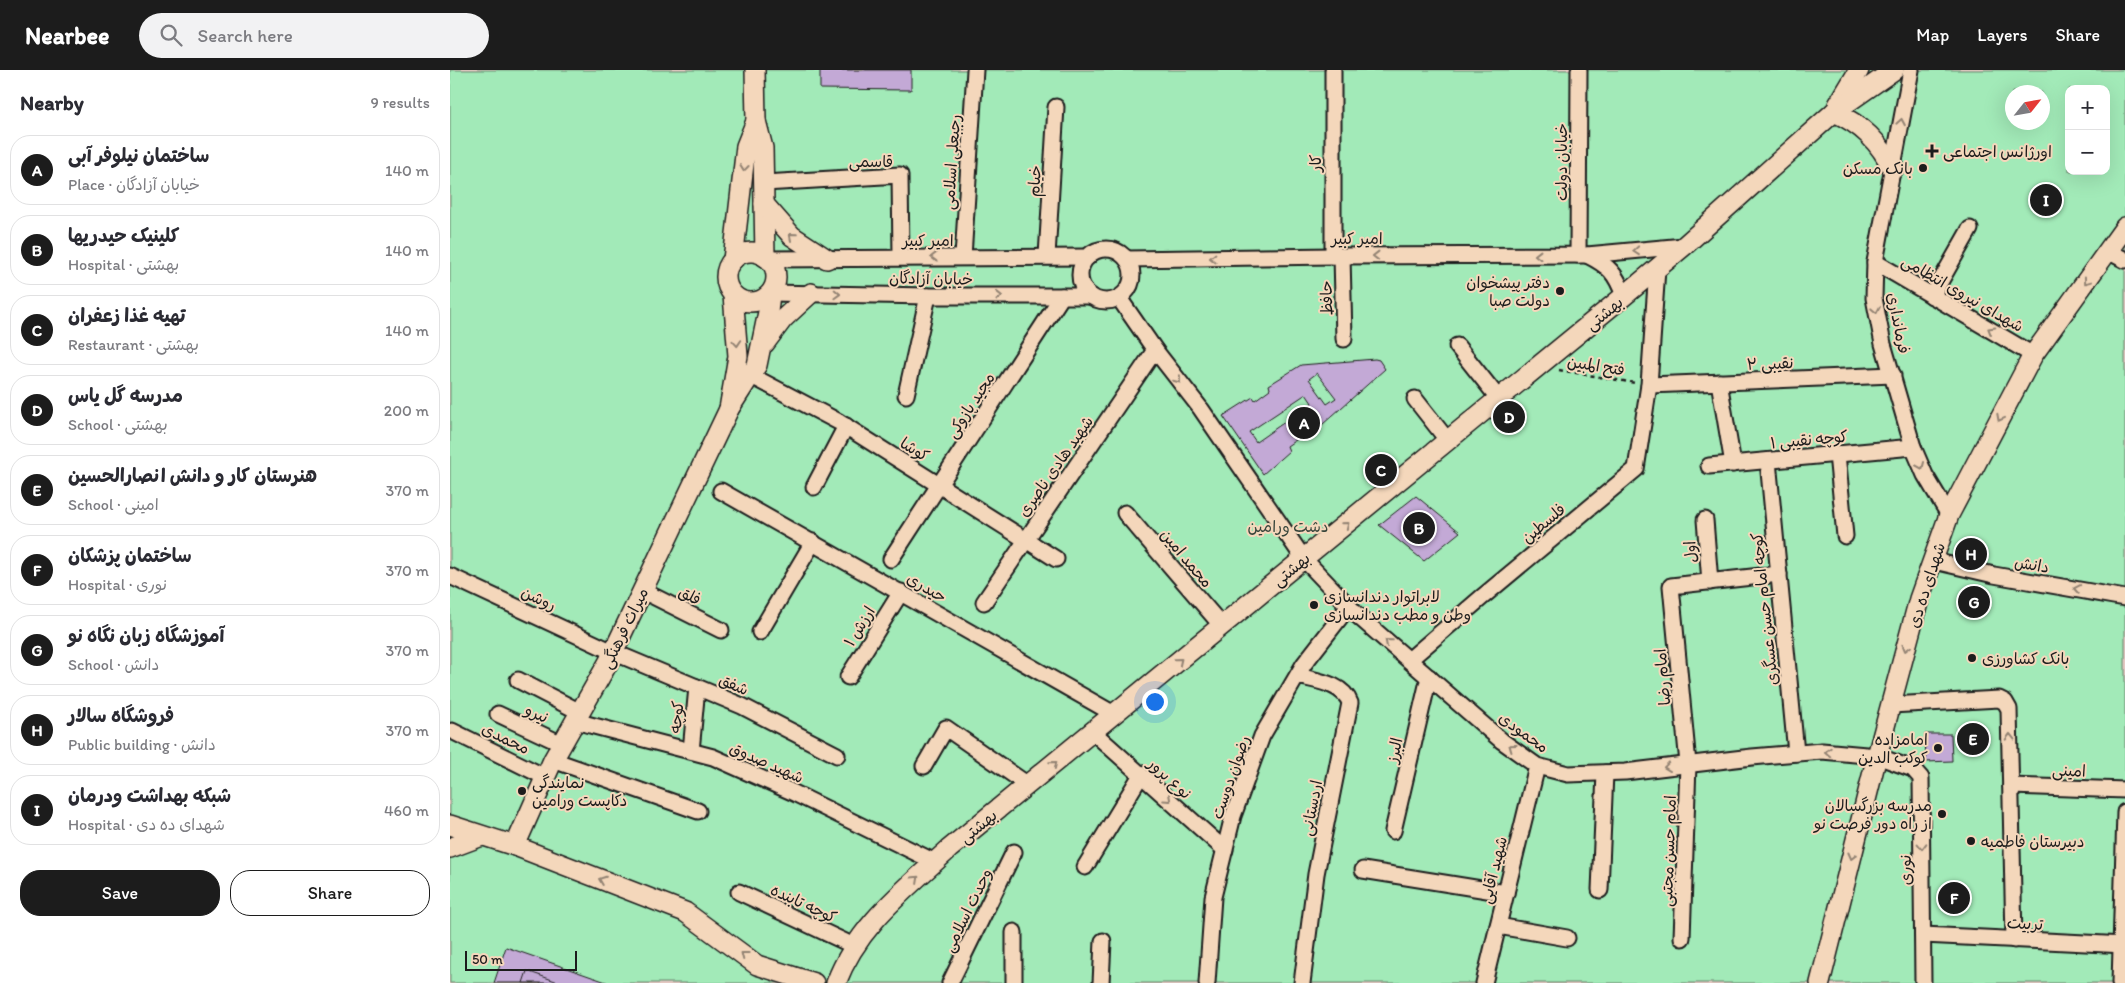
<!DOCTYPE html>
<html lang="en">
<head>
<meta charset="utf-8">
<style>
	:root { --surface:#fff; --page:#f2f2f3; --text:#2b2b33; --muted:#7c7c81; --line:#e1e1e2; --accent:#1c1c1c }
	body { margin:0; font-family:Itim,"Playpen Sans Arabic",sans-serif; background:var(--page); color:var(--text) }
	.controls { position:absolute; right:15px; top:15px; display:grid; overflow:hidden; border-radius:10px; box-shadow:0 5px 20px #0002 }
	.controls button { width:45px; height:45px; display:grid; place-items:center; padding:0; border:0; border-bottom:1px solid var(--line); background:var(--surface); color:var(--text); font:25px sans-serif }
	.compass { position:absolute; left:1555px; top:15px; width:45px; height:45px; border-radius:50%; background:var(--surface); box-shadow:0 5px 20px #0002; rotate:59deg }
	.scale { position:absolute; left:15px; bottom:12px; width:112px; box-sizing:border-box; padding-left:5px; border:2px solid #1c1c1c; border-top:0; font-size:14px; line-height:18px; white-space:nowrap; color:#1c1c1c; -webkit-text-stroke:4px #f4d7bb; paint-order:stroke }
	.you { position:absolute; left:704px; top:631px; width:18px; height:18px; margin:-12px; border:4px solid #fff; border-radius:50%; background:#1a73e8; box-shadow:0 0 0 8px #1a73e833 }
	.badge { display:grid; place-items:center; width:32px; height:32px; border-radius:50%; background:var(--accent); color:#fff; font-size:16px; font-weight:700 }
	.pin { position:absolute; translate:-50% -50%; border:2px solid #fff; box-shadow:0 1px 5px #0006 }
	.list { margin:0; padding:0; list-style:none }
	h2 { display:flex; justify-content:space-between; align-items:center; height:65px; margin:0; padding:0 20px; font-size:21px }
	h2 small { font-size:16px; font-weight:400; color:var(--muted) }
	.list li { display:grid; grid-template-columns:32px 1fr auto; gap:15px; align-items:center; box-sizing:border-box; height:70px; margin:0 10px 10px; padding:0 10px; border:1px solid var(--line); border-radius:20px }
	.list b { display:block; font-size:19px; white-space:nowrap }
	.list p { margin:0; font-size:16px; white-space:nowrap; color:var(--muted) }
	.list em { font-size:16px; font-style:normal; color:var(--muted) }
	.actions { display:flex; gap:10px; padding:15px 20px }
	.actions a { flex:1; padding:11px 0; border:1px solid var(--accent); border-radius:20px; text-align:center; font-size:18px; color:var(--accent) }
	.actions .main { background:var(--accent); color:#fff }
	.icon { flex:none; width:28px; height:28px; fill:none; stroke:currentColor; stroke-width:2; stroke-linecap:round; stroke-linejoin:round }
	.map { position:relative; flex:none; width:1675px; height:913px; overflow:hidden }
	header { display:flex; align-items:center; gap:30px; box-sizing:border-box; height:70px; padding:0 25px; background:var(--accent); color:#fff }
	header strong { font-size:24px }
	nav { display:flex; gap:28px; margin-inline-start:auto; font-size:18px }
	.search { width:350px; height:45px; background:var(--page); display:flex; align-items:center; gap:12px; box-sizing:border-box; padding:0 18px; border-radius:28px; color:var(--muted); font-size:19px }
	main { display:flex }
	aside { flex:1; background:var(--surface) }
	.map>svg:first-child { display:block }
	.green { fill:#a2eab8; stroke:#5f836a; fill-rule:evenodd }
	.building { fill:#c3a9d6; stroke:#1c1c1c; fill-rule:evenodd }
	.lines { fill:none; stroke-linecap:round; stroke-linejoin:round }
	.minor-casing { stroke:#1c1c1c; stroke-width:19 }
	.major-casing { stroke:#1c1c1c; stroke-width:22 }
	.path { stroke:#1c1c1c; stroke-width:2.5; stroke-dasharray:4 4; stroke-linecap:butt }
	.minor { stroke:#f4d7bb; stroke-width:15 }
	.major { stroke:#f4d7bb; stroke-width:19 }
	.oneway { stroke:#938373 }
	.poi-dot { fill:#1c1c1c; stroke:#f4d7bb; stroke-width:2 }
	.labels { text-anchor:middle; stroke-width:4; stroke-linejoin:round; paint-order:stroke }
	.poi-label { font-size:16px; fill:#1c1c1c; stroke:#f4d7bb; text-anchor:start }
	.street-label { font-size:16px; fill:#1c1c1c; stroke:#f4d7bb }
	.park-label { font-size:16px; fill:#37453b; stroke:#f4d7bb }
</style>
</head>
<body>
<header>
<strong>Nearbee</strong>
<div class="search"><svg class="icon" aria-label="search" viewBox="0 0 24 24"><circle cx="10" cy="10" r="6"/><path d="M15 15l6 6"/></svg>Search here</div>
<nav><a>Map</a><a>Layers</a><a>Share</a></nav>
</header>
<main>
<aside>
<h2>Nearby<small>9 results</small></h2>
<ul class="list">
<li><span class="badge">A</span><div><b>ساختمان نیلوفر آبی</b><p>Place · خیابان آزادگان</p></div><em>140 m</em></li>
<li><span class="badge">B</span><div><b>کلینیک حیدریها</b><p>Hospital · بهشتی</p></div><em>140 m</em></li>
<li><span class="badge">C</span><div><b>تهیه غذا زعفران</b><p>Restaurant · بهشتی</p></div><em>140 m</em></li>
<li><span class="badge">D</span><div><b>مدرسه گل یاس</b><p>School · بهشتی</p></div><em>200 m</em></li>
<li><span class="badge">E</span><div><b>هنرستان کار و دانش انصارالحسین</b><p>School · امینی</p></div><em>370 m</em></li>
<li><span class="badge">F</span><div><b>ساختمان پزشکان</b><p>Hospital · نوری</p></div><em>370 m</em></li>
<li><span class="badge">G</span><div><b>آموزشگاه زبان نگاه نو</b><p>School · دانش</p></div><em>370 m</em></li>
<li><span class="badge">H</span><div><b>فروشگاه سالار</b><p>Public building · دانش</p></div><em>370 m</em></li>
<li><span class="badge">I</span><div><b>شبکه بهداشت ودرمان</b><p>Hospital · شهدای ده دی</p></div><em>460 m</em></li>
</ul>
<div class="actions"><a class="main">Save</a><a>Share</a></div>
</aside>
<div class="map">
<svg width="1675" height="913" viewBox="0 0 1675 913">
	<rect width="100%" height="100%" fill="#e5c9c3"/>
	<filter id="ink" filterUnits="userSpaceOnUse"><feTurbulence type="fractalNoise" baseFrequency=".02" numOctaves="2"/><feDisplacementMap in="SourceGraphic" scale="10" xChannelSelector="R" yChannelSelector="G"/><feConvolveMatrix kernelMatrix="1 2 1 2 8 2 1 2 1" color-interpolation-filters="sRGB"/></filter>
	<g filter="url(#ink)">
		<path class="green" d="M0,0H1675V913H0ZM1619,19H1656V101H1619ZM1562,22H1592V52H1562Z"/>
		<g class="building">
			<path d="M370,0H461V20L370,19Z"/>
			<path d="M925,289L929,290L935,299L864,362L862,359L837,376L839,381L813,404L773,346L803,327L805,330L820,319L819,315L851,295ZM867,303L886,328L877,334L859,309ZM856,324L862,333L806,372L799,362Z"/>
			<path d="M966,426L1010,462L974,491L929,455Z"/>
			<path d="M1475,664H1501L1502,691L1476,692Z"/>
			<path d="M56,877L159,913H44Z"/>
			<path d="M77,901L111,913H73Z"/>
		</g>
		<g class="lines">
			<defs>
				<g id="minor">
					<path d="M1461,0L1425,192L1424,228L1433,274L1463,377L1475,405L1499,445"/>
					<path d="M314,113L450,105L451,187"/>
					<circle cx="656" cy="205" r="26"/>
					<path d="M1658,181L1675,190"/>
					<path d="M1128,185L1129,0"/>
					<path d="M1137,185C1159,196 1166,203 1174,226"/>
					<path d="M597,186L606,37"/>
					<path d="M883,186V0"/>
					<path d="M892,186L894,269"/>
					<path d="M513,187L525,0"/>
					<path d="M318,189L638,187"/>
					<path d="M677,189L883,186L1137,185L1234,176"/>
					<path d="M1425,192L1583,285"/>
					<path d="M321,223L478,226H641"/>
					<path d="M1482,226L1520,159"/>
					<path d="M669,228L705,280L751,339L854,489L908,546L1052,671L1087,696L1118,704L1175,702L1302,687L1372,681L1427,686L1463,699L1471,708L1473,913"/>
					<path d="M1007,276L1049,329"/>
					<path d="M300,305L389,352L606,489"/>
					<path d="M1269,312L1283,394"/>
					<path d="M1199,315L1443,305"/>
					<path d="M456,325L478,226"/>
					<path d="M965,329L998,371"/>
					<path d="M1387,384L1395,466"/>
					<path d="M1318,391L1346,683"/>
					<path d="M1259,396L1463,377"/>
					<path d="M364,417L396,356"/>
					<path d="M271,421L664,644"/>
					<path d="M675,443L772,556"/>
					<path d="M1255,450L1260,512"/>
					<path d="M441,489L612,226"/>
					<path d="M1484,491L1544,505L1675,528"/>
					<path d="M0,506L163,582L292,636L387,685"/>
					<path d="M193,521L271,560"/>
					<path d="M534,532L705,280"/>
					<path d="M310,562L363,472"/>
					<path d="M959,590L1031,528L1186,399L1199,315L1207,199"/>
					<path d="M848,606C866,611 893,613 900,633L866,804L852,913"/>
					<path d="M398,607L451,522"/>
					<path d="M68,610L130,642"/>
					<path d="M1441,635L1549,629L1555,632L1559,639L1564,870"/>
					<path d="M48,644L112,674"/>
					<path d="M125,651L263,687L342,722L485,792"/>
					<path d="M2,661L95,707"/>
					<path d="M643,662L775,780"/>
					<path d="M241,681L247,617"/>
					<path d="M103,690L248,741"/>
					<path d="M474,696L496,658L578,715"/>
					<path d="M1561,716L1675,720"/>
					<path d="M943,761L979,607"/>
					<path d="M635,797L691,705"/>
					<path d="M913,800L1056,823"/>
					<path d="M1150,820L1155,703"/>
					<path d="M289,822L404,876"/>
					<path d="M1048,856L1117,868"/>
					<path d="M1473,865L1675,875"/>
					<path d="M1232,868L1238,694L1221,516L1329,504"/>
					<path d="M500,913L564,782"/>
					<path d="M564,913V862"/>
					<path d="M651,913L653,871"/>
					<path d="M757,913L763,827L783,746L812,666L854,594L899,536"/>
					<path d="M1034,913L1087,696"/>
					<path d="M1670,913L1675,742"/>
				</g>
				<g id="major">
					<path d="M305,0L306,51L313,78L315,187"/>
					<path d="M1388,35L1409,0"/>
					<path d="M1384,42C1412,55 1430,72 1443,100"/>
					<path d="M314,134L342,166L377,189"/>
					<circle cx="301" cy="207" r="25"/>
					<path d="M283,190L296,76L306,51"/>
					<path d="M283,225L288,286L279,339L307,295L318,242L320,224"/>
					<path d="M315,273L333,249L361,223"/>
					<path d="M0,755L65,776L235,842L307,895L364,913"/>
					<path d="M65,776L103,690L158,593L279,339"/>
					<path d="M0,778L32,766"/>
					<path d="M386,913C408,855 455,820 499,779L1174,226L1234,176L1384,42L1444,0"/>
					<path d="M1370,913L1427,686L1469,529L1499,445L1583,285L1675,157"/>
				</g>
			</defs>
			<use href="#minor" class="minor-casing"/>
			<use href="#major" class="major-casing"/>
			<path class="path" d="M1109,300L1185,313"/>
			<use href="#minor" class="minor"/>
			<use href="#major" class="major"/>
		</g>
		<defs><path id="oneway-chevron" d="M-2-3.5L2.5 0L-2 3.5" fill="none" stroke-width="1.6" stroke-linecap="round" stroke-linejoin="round" transform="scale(1.25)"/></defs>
		<g class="oneway">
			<use href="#oneway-chevron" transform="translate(1451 52) rotate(-80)"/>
			<use href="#oneway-chevron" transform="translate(294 98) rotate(96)"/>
			<use href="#oneway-chevron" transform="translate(342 166) rotate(-139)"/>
			<use href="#oneway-chevron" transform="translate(1186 181) rotate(175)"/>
			<use href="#oneway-chevron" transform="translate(1088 185) rotate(180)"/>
			<use href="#oneway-chevron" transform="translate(926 186) rotate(180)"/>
			<use href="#oneway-chevron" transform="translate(484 187) rotate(180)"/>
			<use href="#oneway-chevron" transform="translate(763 188) rotate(179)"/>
			<use href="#oneway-chevron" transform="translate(1637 211) rotate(126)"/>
			<use href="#oneway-chevron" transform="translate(387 224) rotate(2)"/>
			<use href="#oneway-chevron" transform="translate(549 226)"/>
			<use href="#oneway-chevron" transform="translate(1426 240) rotate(79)"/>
			<use href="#oneway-chevron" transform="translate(1541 260) rotate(-150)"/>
			<use href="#oneway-chevron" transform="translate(287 273) rotate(86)"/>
			<use href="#oneway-chevron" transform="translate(728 310) rotate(52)"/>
			<use href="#oneway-chevron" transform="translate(1550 348) rotate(118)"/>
			<use href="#oneway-chevron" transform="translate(1471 396) rotate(67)"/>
			<use href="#oneway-chevron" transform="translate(896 455) rotate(-39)"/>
			<use href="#oneway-chevron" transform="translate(1627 519) rotate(-170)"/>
			<use href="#oneway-chevron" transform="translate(938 572) rotate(-139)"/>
			<use href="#oneway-chevron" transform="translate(1456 578) rotate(105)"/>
			<use href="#oneway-chevron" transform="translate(729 591) rotate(-39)"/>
			<use href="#oneway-chevron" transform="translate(1560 667) rotate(-91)"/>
			<use href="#oneway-chevron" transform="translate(1062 677) rotate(-144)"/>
			<use href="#oneway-chevron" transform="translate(1378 682) rotate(-177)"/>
			<use href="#oneway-chevron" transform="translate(604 694) rotate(-39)"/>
			<use href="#oneway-chevron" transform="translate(1217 697) rotate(173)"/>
			<use href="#oneway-chevron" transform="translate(718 729) rotate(42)"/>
			<use href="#oneway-chevron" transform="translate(1472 776) rotate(89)"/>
			<use href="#oneway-chevron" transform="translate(1402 786) rotate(104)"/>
			<use href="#oneway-chevron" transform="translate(466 809) rotate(-43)"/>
			<use href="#oneway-chevron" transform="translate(152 810) rotate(-159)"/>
			<use href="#oneway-chevron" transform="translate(294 885) rotate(-142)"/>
		</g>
	</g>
	<g class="poi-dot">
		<path d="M1479.5 73.5h5v5h5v5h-5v5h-5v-5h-5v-5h5z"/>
		<circle cx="1473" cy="98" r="5"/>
		<circle cx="1110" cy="221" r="5"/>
		<circle cx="864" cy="535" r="5"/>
		<circle cx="1522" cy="588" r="5"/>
		<circle cx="1488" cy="678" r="5"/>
		<circle cx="72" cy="721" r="5"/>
		<circle cx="1492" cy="744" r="5"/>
		<circle cx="1521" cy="771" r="5"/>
	</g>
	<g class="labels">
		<g class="poi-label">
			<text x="1493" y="87">اورژانس اجتماعی</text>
			<text x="1463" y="104" text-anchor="end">بانک مسکن</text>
			<text x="1100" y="218" text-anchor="end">دفتر پیشخوان<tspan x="1100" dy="18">دولت صبا</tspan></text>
			<text x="874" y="532">لابراتوار دندانسازی<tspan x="874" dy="18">وطن و مطب دندانسازی</tspan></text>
			<text x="1532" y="594">بانک کشاورزی</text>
			<text x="1478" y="675" text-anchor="end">امامزاده<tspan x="1478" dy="18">کوکب الدین</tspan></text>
			<text x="82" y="718">نمایندگی<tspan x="82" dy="18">دکاپست ورامین</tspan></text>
			<text x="1482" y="741" text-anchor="end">مدرسه بزرگسالان<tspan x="1482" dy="18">از راه دور فرصت نو</tspan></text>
			<text x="1531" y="777">دبیرستان فاطمیه</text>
		</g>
		<g class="street-label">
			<text x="421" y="97">قاسمی</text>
			<text transform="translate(501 92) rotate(-86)" y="6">رجبعلی اسلامی</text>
			<text transform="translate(1111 92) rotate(-90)" y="6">خیابان دولت</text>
			<text transform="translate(865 93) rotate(-90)" y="6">کار</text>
			<text transform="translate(584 111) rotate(-86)" y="6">خیام</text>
			<text x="907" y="174">امیر کبیر</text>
			<text x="478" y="176">امیر کبیر</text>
			<text transform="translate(481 208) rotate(1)" y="6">خیابان آزادگان</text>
			<text transform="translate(1513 223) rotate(30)" y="6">شهدای نیروی انتظامی</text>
			<text transform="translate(876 228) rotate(-92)" y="6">حافظ</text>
			<text transform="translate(1154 243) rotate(-39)" y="6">بهشتی</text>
			<text transform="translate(1449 253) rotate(79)" y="6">فرمانداری</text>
			<text transform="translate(1320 293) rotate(-2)" y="6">نقیبی ۲</text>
			<text transform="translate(1146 295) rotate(9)" y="6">فتح المبین</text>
			<text transform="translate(520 335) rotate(-57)" y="6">مجید پازوکی</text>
			<text transform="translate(1359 369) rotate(-5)" y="6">کوچه نقیبی ۱</text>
			<text transform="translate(465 379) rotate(32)" y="6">کوشا</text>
			<text transform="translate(605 396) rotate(-55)" y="6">شهید هادی ناصری</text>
			<text transform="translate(1093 453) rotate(-40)" y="6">فلسطین</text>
			<text transform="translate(1240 482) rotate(-94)" y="6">اول</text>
			<text transform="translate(737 488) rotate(50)" y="6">محمد امین</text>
			<text transform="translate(1582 494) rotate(10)" y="6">دانش</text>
			<text transform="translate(841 499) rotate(-39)" y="6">بهشتی</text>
			<text transform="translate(1476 515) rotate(-72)" y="6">شهدای ده دی</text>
			<text transform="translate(477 517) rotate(30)" y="6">حیدری</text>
			<text transform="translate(240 525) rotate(27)" y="6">فلق</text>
			<text transform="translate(89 528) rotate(25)" y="6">روشن</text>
			<text transform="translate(1314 539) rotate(-96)" y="6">کوچه امام حسن عسگری</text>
			<text transform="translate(409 556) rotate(-58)" y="6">ارزش ۱</text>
			<text transform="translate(174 558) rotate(-64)" y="6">میراث فرهنگی</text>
			<text transform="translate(1212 607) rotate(-95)" y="6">امام رضا</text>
			<text transform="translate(284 614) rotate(23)" y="6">شفق</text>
			<text transform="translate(87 643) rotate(24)" y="6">نیرو</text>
			<text transform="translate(226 647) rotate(-84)" y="6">کوچه</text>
			<text transform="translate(1074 662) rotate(36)" y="6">محمودی</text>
			<text transform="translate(56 668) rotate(26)" y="6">محمدی</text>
			<text transform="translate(944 680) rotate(-77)" y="6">البرز</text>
			<text transform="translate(317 692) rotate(24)" y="6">شهید صدوق</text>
			<text transform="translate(1619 700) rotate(2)" y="6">امینی</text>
			<text transform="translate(780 707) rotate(-71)" y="6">رضوان دوست</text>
			<text transform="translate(720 708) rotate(42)" y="6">نوع پرور</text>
			<text transform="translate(861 738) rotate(-79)" y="6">اردستانی</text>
			<text transform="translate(528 756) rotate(-39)" y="6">بهشتی</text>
			<text transform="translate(1218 781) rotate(-88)" y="6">امام حسن مجتبی</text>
			<text transform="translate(1043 800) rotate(-76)" y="6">شهید آقایی</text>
			<text transform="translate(1455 800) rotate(-91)" y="6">نوری</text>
			<text transform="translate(354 833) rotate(25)" y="6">کوچه تابنده</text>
			<text transform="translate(517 840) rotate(-64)" y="6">وحدت اسلامی</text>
			<text transform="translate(1575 853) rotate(3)" y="6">تربیت</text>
		</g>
		<g class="park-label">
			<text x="838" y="462">دشت ورامین</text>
		</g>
	</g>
</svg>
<div class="controls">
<button>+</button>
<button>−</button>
</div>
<svg class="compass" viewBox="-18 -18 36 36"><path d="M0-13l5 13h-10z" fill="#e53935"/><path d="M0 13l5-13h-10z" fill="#7c7c81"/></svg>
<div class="scale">50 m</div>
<div class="you"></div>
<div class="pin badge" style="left:854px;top:353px">A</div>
<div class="pin badge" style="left:969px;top:458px">B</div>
<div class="pin badge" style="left:931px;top:400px">C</div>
<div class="pin badge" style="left:1059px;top:347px">D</div>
<div class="pin badge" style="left:1523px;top:669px">E</div>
<div class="pin badge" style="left:1504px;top:828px">F</div>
<div class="pin badge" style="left:1524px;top:532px">G</div>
<div class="pin badge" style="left:1521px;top:484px">H</div>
<div class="pin badge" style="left:1596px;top:130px">I</div>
</div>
</main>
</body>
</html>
